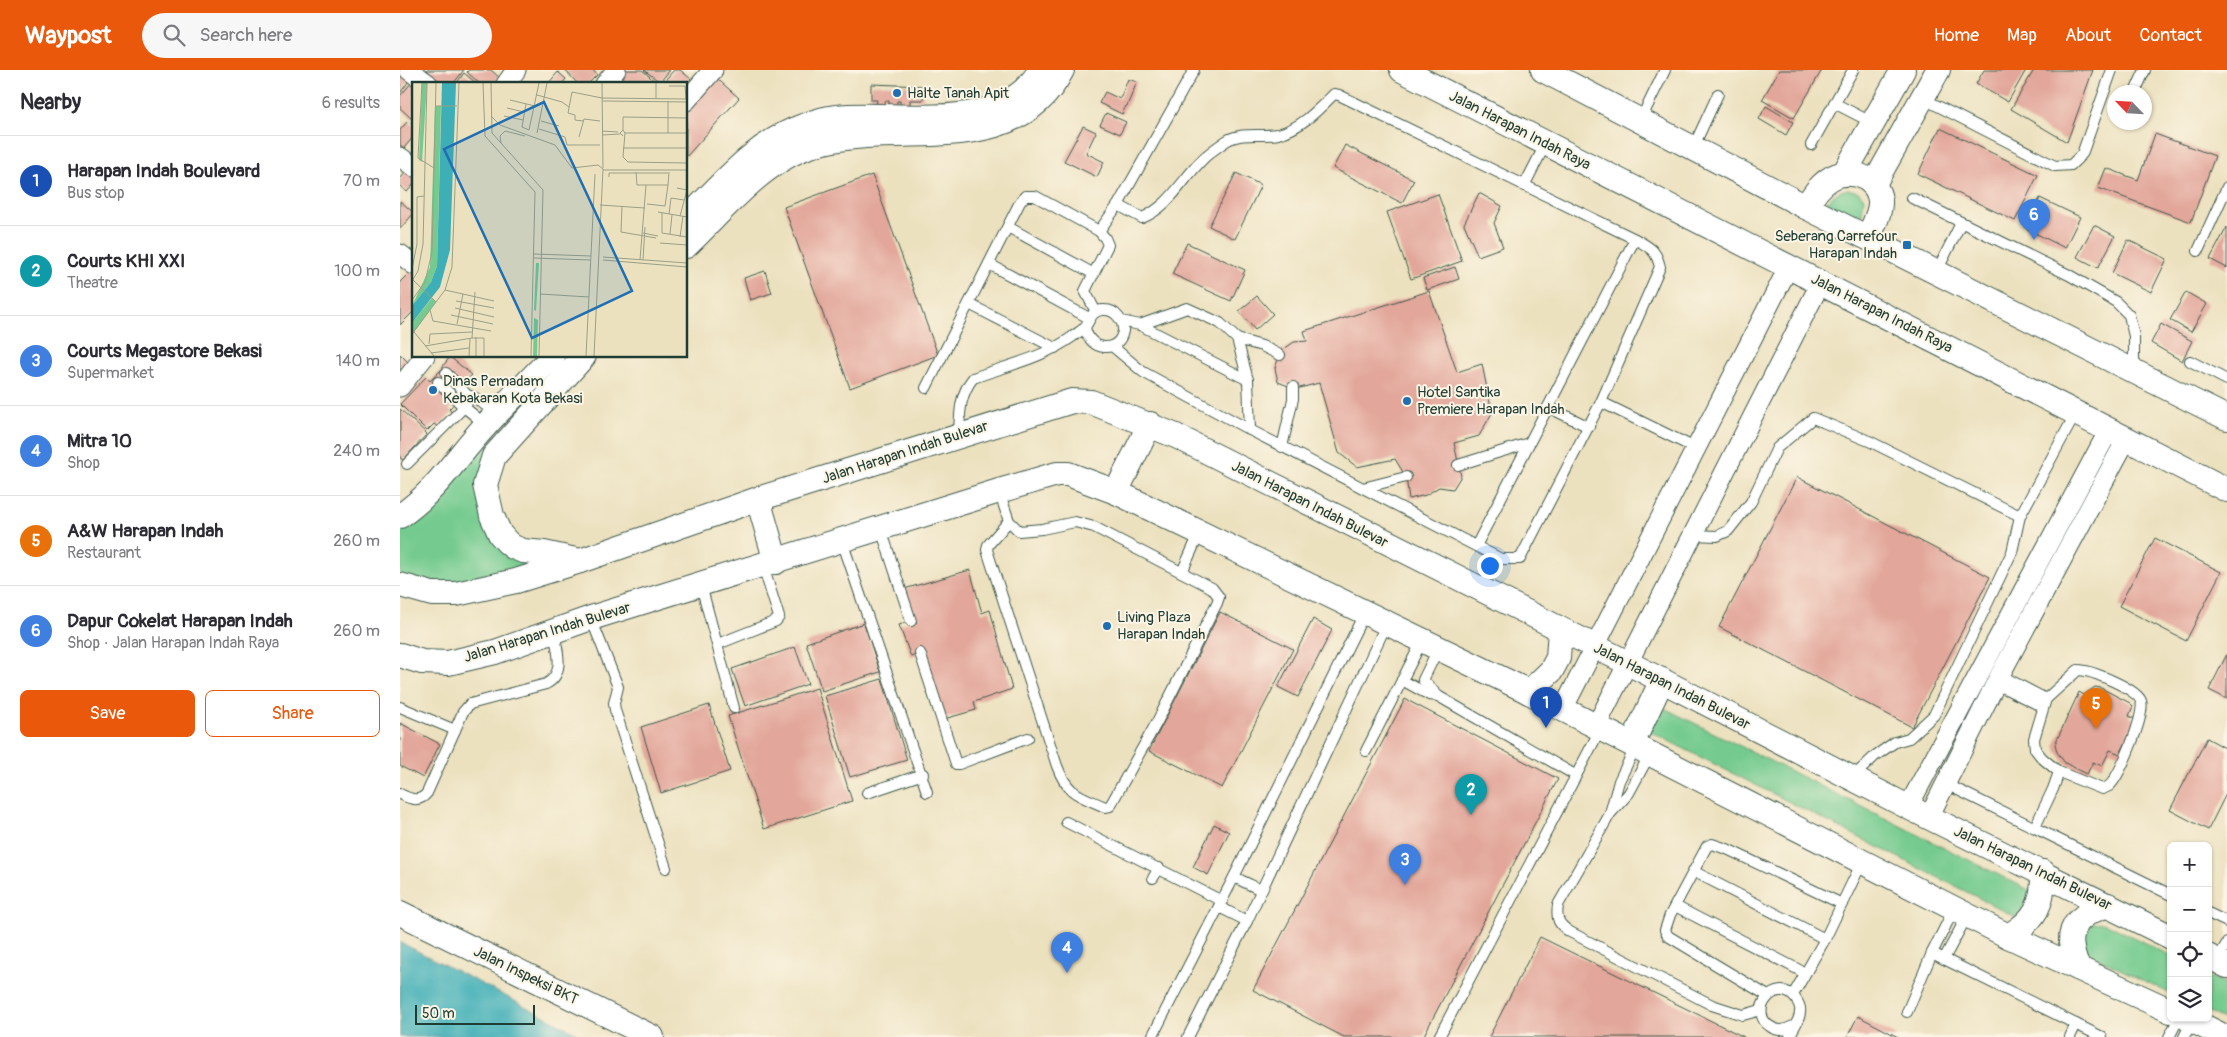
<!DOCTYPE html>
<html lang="en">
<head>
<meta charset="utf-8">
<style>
	:root { --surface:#fff; --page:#f7f7f7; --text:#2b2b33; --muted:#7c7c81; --line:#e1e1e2; --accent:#ea580c }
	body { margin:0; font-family:Pangolin,sans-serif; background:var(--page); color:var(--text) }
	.controls { position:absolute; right:15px; bottom:15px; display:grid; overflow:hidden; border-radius:8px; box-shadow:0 1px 4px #0004 }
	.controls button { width:45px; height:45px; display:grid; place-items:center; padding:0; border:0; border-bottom:1px solid var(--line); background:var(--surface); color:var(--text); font:25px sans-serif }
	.compass { position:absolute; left:1707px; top:15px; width:45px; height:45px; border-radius:50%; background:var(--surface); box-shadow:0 1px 4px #0004; rotate:295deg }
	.scale { position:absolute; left:15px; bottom:12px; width:120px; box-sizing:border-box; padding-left:5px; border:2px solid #1f3d34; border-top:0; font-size:14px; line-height:18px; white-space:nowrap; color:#1f3d34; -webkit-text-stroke:4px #fcf5e5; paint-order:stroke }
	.you { position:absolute; left:1089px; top:495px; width:18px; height:18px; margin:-12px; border:4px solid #fff; border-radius:50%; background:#1a73e8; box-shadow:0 0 0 8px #1a73e833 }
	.badge { display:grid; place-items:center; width:32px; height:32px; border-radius:50%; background:var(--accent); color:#fff; font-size:16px; font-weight:700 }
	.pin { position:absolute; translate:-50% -41px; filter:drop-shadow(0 1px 2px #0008) }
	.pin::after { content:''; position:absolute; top:26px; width:18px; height:15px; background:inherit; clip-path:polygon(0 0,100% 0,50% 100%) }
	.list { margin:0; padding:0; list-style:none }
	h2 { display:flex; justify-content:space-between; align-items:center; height:65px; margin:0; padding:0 20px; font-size:21px }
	h2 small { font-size:16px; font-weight:400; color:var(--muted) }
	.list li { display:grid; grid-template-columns:32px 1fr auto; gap:15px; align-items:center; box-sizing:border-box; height:90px; padding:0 20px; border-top:1px solid var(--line) }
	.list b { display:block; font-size:19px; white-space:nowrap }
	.list p { margin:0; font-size:16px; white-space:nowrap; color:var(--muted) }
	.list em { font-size:16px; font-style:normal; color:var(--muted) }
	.actions { display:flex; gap:10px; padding:15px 20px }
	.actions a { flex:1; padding:11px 0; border:1px solid var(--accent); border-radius:8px; text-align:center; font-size:18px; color:var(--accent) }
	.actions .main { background:var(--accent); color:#fff }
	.icon { flex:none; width:28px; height:28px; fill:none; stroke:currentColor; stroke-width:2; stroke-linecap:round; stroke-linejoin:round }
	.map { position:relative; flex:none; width:1827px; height:967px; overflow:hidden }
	header { display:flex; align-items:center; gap:30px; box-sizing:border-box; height:70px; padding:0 25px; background:var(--accent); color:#fff }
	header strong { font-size:24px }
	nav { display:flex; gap:28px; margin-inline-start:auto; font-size:18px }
	.search { width:350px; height:45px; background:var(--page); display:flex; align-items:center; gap:12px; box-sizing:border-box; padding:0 18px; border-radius:28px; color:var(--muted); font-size:19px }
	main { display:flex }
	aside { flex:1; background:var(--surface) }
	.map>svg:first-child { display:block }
	.green { fill:#75cb8f; stroke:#4a8462 }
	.water { fill:#3fafb7; stroke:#2f7676 }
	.building { fill:#e2a69a }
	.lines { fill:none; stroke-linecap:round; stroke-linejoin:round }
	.service-casing { stroke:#3e5649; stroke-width:12 }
	.minor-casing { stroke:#3e5649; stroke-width:21 }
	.tertiary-casing { stroke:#3e5649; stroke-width:26 }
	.service { stroke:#fff; stroke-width:10 }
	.minor { stroke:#fff; stroke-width:19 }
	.tertiary { stroke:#fff; stroke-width:24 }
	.poi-dot { fill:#1f6fb2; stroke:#fcf5e5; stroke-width:2 }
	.labels { text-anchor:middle; stroke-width:4; stroke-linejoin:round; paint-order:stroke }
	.poi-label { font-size:15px; fill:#1f3d34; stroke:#fcf5e5; text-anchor:start }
	.street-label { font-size:15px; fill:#1f3d34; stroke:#fcf5e5 }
	.inset-road { fill:none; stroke:#9a9f87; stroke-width:1 }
	.view { fill:#1f6fb2; fill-opacity:0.15; stroke:#1f6fb2; stroke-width:2.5 }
	.inset-edge { fill:none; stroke:#1f3d34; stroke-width:2.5 }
</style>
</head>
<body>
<header>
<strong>Waypost</strong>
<div class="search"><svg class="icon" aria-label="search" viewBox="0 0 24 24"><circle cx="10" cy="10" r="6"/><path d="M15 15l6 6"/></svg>Search here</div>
<nav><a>Home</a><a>Map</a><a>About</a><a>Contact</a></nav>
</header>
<main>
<aside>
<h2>Nearby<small>6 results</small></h2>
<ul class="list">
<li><span class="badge" style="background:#1a4fb4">1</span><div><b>Harapan Indah Boulevard</b><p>Bus stop</p></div><em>70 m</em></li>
<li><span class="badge" style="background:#0f9aa8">2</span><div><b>Courts KHI XXI</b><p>Theatre</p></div><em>100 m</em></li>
<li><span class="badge" style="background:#3f7fe0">3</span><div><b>Courts Megastore Bekasi</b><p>Supermarket</p></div><em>140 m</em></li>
<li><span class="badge" style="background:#3f7fe0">4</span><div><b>Mitra 10</b><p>Shop</p></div><em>240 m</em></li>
<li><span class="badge" style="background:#e8710a">5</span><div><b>A&amp;W Harapan Indah</b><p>Restaurant</p></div><em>260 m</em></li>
<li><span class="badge" style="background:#3f7fe0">6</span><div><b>Dapur Cokelat Harapan Indah</b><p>Shop · Jalan Harapan Indah Raya</p></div><em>260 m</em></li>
</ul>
<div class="actions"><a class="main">Save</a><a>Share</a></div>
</aside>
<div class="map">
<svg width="1827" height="967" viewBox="0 0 1827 967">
	<rect width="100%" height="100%" fill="#fcf5e5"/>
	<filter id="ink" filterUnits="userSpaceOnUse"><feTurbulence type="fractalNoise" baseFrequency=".02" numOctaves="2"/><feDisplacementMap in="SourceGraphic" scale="10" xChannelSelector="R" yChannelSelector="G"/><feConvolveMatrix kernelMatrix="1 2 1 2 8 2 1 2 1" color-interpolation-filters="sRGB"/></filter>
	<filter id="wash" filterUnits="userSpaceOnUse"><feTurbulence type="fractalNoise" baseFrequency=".0096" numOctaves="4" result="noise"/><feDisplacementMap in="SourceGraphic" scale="20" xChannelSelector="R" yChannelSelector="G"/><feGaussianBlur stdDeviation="1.12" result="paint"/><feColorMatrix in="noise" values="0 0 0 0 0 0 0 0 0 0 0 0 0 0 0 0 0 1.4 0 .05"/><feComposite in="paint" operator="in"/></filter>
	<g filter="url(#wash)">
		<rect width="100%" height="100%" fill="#ece1bf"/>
		<g class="green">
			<path d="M1448,119L1459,122L1464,128L1462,144L1458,152L1425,136C1431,126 1436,122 1448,119Z"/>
			<path d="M86,355L105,375L94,386L100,464L144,483L116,511L0,515V446Z"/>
			<path d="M1260,636L1631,821L1626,836L1616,847L1249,661Z"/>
			<path d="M1703,852L1771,886V924L1677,878L1692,853Z"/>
			<path d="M1808,906L1827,915V952L1808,942Z"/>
		</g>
		<path class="water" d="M0,872L185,967H0Z"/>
		<g id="blocks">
			<g class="building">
				<path d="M26,0H64L53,14H43Z"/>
				<path d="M69,0H91L102,10L99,14H80L67,2Z"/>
				<path d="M165,0H193L197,5L188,14H178Z"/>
				<path d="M225,0H242L258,14H214Z"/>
				<path d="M244,0H270L260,12Z"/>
				<path d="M274,0H280L291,9L287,14H272L266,9Z"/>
				<path d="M1379,0H1422L1394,48L1362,30Z"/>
				<path d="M1584,0H1626L1608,32L1576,14Z"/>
				<path d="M1634,0H1693L1667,72L1611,39Z"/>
				<path d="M158,2L166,9L162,14H148Z"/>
				<path d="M64,3L77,14H56Z"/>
				<path d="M0,4L9,11L0,23Z"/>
				<path d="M313,5L339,28L286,87V35Z"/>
				<path d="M728,9L737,12L727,36H726L722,44L699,33L705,22L720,29Z"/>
				<path d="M14,10V46L12,49L0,38V26Z"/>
				<path d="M471,14L524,16L523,30H510V37H500V31H497V37H489V31H485V37H476L477,30H471Z"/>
				<path d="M1366,36L1393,52L1386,65L1359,49Z"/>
				<path d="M706,43L726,52L720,64L700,55Z"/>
				<path d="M8,51L14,56V66L4,78L0,75V60Z"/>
				<path d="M683,56L696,62L686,83L704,92L697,107L664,91Z"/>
				<path d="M1540,58L1638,105L1615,151L1518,104Z"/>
				<path d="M1755,64L1815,86L1791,152L1698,118L1706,98L1738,110Z"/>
				<path d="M945,75L1014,110L1002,133L933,98Z"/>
				<path d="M7,101L14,107V114L7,122L0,116V109Z"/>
				<path d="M836,103L861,115L835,169L809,156Z"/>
				<path d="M472,105L538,285L450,318L384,137Z"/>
				<path d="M1079,123L1102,136L1094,153L1103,177L1078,186L1064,154Z"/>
				<path d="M1038,124L1062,191L1011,209L987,142Z"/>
				<path d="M1640,128L1680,147L1665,178L1625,158Z"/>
				<path d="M0,131L14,143L0,159Z"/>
				<path d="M1694,155L1715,166L1698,198L1677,187Z"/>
				<path d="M1827,157V198L1810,189Z"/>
				<path d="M1728,170L1767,189L1751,222L1712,203Z"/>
				<path d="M787,173L845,200L831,231L772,204Z"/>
				<path d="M1055,197L1059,209L1027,220L1023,208Z"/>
				<path d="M14,198V241L0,255V212Z"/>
				<path d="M365,201L372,223L350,230L344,208Z"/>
				<path d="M1029,221L1057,302L1082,294L1092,343L1079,366L1054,373L1061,406L1053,419L1039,417L1026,425L1009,429L1006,407L995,389L957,397L939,383L919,313L896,319L878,312L875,298L881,281L894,272L907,271L904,261Z"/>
				<path d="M1786,222L1807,234L1791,262L1770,250Z"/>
				<path d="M857,226L873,244L855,260L839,241Z"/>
				<path d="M1761,254L1792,271L1782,291L1751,273Z"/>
				<path d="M0,284L11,295L0,307Z"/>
				<path d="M50,287L72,305L47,327L54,334L49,339L52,343L38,357L34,354L27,361L0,334L26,307L30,311L43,298V296Z"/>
				<path d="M0,339L27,364L3,390L0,388Z"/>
				<path d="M1397,407L1590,507L1512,657L1319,557Z"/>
				<path d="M1755,468L1821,502L1786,571L1719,536Z"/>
				<path d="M570,500L582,543L590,540L612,619L574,632L576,640L544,649L523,582L511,587L499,555L513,550L504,519Z"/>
				<path d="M820,542L893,579L822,718L749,681Z"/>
				<path d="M913,549L932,560L898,627L878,617Z"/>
				<path d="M464,553L480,602L422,621L406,573Z"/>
				<path d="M395,577L408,614L345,636L332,599Z"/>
				<path d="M1827,584V629L1809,620Z"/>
				<path d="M482,609L507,690L450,707L425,626Z"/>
				<path d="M1695,617L1701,618L1730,633L1733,636L1729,646L1737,650L1720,684L1710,680L1702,696L1693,692L1687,704L1665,693L1657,682L1655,674L1679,622L1684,625Z"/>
				<path d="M417,618L452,731L364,759L328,646Z"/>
				<path d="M1005,629L1158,709L1023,967H944L853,920Z"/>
				<path d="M309,635L330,701L261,723L241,657Z"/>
				<path d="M0,653L40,674L23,708L0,696Z"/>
				<path d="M1807,668L1827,679V722L1808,760L1770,740Z"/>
				<path d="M814,754L829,762L808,805L793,797Z"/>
				<path d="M1140,867L1344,967H1089Z"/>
				<path d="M1458,946L1498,967H1447Z"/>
			</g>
		</g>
	</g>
	<g filter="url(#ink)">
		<use href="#blocks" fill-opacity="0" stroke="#3e5649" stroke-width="1"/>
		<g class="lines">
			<defs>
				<g id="service">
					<path d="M1735,22L1745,0"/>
					<path d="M1522,28L1655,96L1671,95L1682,84L1712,0"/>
					<path d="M1434,33L1473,53"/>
					<path d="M1240,51L1265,0"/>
					<path d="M1411,75L1453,0"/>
					<path d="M1293,78L1318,24"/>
					<path d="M1124,116L1146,73"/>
					<path d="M1512,128L1669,205L1716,232L1729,245L1734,266V300"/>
					<path d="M718,135L742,148C770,136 781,111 802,90C808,83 818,77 826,71C842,61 863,67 878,64C901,58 918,40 934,24L939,25L1235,169"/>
					<path d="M608,157L694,204"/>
					<path d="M699,161L718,135L794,0"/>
					<path d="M1798,181L1827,117"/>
					<path d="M589,194L689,248"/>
					<path d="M1537,201L1561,153"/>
					<path d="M569,234L655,278"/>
					<path d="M721,251L740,255L848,310L850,360"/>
					<path d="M740,255L787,238L820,253L837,269L848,310"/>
					<path d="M837,269L862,276L880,285"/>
					<path d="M712,276L743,302L850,360L1101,489H1120L1201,332L1260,197C1256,180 1251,178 1235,169L1076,476"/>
					<path d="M1790,291L1827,310"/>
					<path d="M46,303L67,325L74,327L97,344"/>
					<path d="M38,312L64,337L67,333"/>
					<path d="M526,318L620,132L625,126H635L699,161L705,168L708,175L685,221L696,242"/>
					<path d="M1201,332L1297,379"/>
					<path d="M1148,337L1189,357"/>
					<path d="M559,365C560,343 559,326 573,308C606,296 643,288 672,267C676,264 681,261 684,258C691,251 690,239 705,240C716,240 724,252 723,261C719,284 689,282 685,257"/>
					<path d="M882,377L893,329V317"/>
					<path d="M7,394L64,337L86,355"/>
					<path d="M1058,395L1129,373"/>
					<path d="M963,418L1006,407"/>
					<path d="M599,421L609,451L619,461L642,459L675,452L694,457L812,518L819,527L817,533L757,652L710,736L705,737C679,725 668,725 657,696L587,480L588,475L609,451"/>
					<path d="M481,459L511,551"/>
					<path d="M1292,465L1317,466L1328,461L1351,432L1377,378L1413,348L1469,371L1620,446"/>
					<path d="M442,471L527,722"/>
					<path d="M782,502L800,462"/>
					<path d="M301,515L334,638"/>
					<path d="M191,548L218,617L214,633L215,640L266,798"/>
					<path d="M318,574L376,551L379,547L363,496"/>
					<path d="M520,583L556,694H559L628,668"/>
					<path d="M1600,605L1646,629"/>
					<path d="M1002,610L1029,625L1038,626L1175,705"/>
					<path d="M1596,614L1643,637"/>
					<path d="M1038,626L1023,610L1038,579"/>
					<path d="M0,637L55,660"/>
					<path d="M966,681L1022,571"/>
					<path d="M1250,684L1229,723L1210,744L1158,835C1156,849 1158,854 1170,862L1312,935L1343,945L1361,940"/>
					<path d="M1452,708L1475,686L1495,672L1509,668L1534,645L1612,482L1620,446L1676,343"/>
					<path d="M1546,714L1771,825"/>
					<path d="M467,723L523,704"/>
					<path d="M0,724C10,729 19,733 27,723L63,642L70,634L146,614C166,604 157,579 154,562"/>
					<path d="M1210,743L1219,711L1236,676"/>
					<path d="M666,752L822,831"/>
					<path d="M1635,757L1653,719L1659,702L1642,688L1635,679L1634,669L1646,629L1678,600C1691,600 1737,619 1741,631C1746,644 1719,708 1709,716C1707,717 1704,718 1702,719L1659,702"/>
					<path d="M1293,801L1425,869"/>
					<path d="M834,807L861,820"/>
					<path d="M753,808L759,798"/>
					<path d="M1275,836L1405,903"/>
					<path d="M819,837L847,851"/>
					<path d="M1808,843L1827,852"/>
					<path d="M1532,883L1702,967"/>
					<path d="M1544,889L1567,846"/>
					<path d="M1817,890L1827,873"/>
					<path d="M1393,925L1425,869L1462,792"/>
					<path d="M1368,926L1268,866L1265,860L1270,845L1307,776L1312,774L1327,779L1442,834"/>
					<path d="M1507,942L1532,883L1554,839"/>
					<path d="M752,967L834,807L965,542"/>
					<path d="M788,967L847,851L987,553"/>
					<path d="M1039,967L1201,658"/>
					<path d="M1390,967C1392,958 1400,951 1400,942C1401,937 1398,932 1395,928C1376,906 1346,942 1371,957C1379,962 1385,960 1393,956"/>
					<path d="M1670,967L1676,954"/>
					<path d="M1769,967L1779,948"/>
					<path d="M1784,967L1792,951"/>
				</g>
				<g id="minor">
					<path d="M9,0L28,14"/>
					<path d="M106,14L116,0"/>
					<path d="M205,14L216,0"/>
					<path d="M286,31L313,0"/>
					<path d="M0,87L14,97"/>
					<path d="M0,184L14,195"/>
					<path d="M0,317L25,286"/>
					<path d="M1163,639L1389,196"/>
					<path d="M1196,656L1421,212"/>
					<path d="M1508,737L1709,360"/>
					<path d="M1529,747L1600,605L1727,368"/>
				</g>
				<g id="tertiary">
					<path d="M1002,0L1827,420"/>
					<path d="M1143,0L1406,137L1827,348"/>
					<path d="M1445,102L1503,0"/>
					<path d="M1474,114L1538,0"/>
					<path d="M1406,137C1419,114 1437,95 1465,108C1473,112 1479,121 1480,130C1481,142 1473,157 1468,167"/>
					<path d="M286,150C322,114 355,73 403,56C413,52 425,48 436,47C497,40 604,67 640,0"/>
					<path d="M286,176C323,141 363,90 413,75C494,49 614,94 662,0"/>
					<path d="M716,422L750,354"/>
					<path d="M358,429L376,492"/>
					<path d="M0,446C36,422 57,386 86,355C108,331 131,309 153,286"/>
					<path d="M180,491L144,483L123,481L113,477L107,472L100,464L92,446L85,415L94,386L184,286"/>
					<path d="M0,515L32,524H56L116,511L180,491L358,429L672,331L691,332L776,366L1226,592L1508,737L1771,867"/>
					<path d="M0,585L22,592L48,593L95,582L191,548L599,421L657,404H668L716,422L1123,619L1608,866L1771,941"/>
					<path d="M1129,622L1151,601L1158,588L1160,559"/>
					<path d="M1232,674L1262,610"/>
					<path d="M0,843L252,967"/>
					<path d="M1608,866C1636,850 1644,833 1643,802"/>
					<path d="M1808,886L1827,896"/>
					<path d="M1678,898C1671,882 1665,860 1683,847C1689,841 1700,838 1708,835"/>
					<path d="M1787,948L1825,967"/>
				</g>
			</defs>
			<use href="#service" class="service-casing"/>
			<use href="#minor" class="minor-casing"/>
			<use href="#tertiary" class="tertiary-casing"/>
			<use href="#service" class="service"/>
			<use href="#minor" class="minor"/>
			<use href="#tertiary" class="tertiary"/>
		</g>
	</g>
	<g class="poi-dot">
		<circle cx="497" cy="23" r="5"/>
		<rect x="1502" y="170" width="10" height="10" rx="2.5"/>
		<circle cx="33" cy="320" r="5"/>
		<circle cx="1007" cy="331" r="5"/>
		<circle cx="707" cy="556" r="5"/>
	</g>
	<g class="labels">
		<g class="poi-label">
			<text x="507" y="28">Halte Tanah Apit</text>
			<text x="1497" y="171" text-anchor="end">Seberang Carrefour<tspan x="1497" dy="17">Harapan Indah</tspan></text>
			<text x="43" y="316">Dinas Pemadam<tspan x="43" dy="17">Kebakaran Kota Bekasi</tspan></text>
			<text x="1017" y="327">Hotel Santika<tspan x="1017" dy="17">Premiere Harapan Indah</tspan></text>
			<text x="717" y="552">Living Plaza<tspan x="717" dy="17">Harapan Indah</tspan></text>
		</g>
		<g class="street-label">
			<text transform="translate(1120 60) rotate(27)" y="5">Jalan Harapan Indah Raya</text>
			<text transform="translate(1482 243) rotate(27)" y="5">Jalan Harapan Indah Raya</text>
			<text transform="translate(505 382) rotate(-18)" y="5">Jalan Harapan Indah Bulevar</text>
			<text transform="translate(910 434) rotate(27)" y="5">Jalan Harapan Indah Bulevar</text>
			<text transform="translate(147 562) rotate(-17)" y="5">Jalan Harapan Indah Bulevar</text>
			<text transform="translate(1272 616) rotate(27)" y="5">Jalan Harapan Indah Bulevar</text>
			<text transform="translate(1633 798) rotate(26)" y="5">Jalan Harapan Indah Bulevar</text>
			<text transform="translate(126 905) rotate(26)" y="5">Jalan Inspeksi BKT</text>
		</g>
	</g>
	<g transform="translate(12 12)">
		<rect width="275" height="275" fill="#ece1bf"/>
		<path d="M10,1H15L10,80L7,78ZM23,24H29L25,184L19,200L0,224L18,185ZM124,181H127L124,229L122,228ZM20,216L24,220L0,253V241ZM122,236L126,238L125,274H121Z" fill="#75cb8f"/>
		<path d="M30,1H44L38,168L28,205L0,241V224L19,200L25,184Z" fill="#3fafb7"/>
		<path class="inset-road" d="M10,1L6,76L22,86M71,1L73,54L123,110L119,274M79,1L80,51L131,108L127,274M190,1L191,86M257,4H273L274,17M125,13L150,20L157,25M244,17V1M98,18L123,24M191,19L275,20M114,22L110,45L117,48L127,1M23,24H45M95,26L112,30M79,34L88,43L143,63L160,86L186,83L191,87L182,274M92,34L111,38M129,39L147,44M171,39L163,38V33L156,31L160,10L190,16L275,17M127,47L153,55L155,63H188M211,48V35L275,36M190,49L206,50M125,51L135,1M213,51H275M256,51V19M190,53L208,52M211,54L208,51L211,48L213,51L211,75L216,80L275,81M167,55L172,37L188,39M89,61L88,54L93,49L113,54M211,66H275M191,88H275M224,90L225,103H256L257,90M197,95V91H256M265,106L275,108L268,134M235,122L253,124L256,103M188,123L233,126M210,124L209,150L244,156M246,130L275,135M250,131V151L275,155M257,132L259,116L272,118M231,151L246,154M258,152L260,133M268,155L271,134M248,161L275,163M122,172L179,174M191,175L275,181M122,176L178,178M191,178L275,185M228,178L234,103M231,178L233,145M0,187L5,162V115L12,114M0,197L24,220M0,199L6,189L11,162L15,1M33,208L82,219M128,212L177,215M0,218L13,200L20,170L24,1M44,219L82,226M43,226L82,235M18,228L21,239L79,249M39,233L81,242M45,242L51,212M2,250L22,274M0,252L33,208L40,185L47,1M60,256H72V274M17,262L18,252L60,250M13,264L60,256L63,210M19,271L57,266M57,274L58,257M64,274V255M174,274L183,92"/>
		<path class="view" d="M132,20L220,209L120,256L32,67Z"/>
		<rect width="275" height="275" class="inset-edge"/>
	</g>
</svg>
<div class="controls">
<button>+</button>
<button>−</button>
<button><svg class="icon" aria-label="locate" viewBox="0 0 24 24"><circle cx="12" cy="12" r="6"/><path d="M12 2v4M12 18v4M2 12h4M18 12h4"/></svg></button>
<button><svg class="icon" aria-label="layers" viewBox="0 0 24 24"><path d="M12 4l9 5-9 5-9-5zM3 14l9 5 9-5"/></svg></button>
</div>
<svg class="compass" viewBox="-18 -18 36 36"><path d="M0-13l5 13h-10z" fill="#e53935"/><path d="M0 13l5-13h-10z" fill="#7c7c81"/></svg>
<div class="scale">50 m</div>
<div class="you"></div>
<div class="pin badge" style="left:1146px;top:658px;background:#1a4fb4">1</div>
<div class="pin badge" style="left:1071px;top:745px;background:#0f9aa8">2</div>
<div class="pin badge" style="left:1005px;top:815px;background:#3f7fe0">3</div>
<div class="pin badge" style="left:667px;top:903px;background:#3f7fe0">4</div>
<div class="pin badge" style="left:1696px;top:659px;background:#e8710a">5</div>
<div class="pin badge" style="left:1634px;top:170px;background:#3f7fe0">6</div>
</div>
</main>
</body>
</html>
